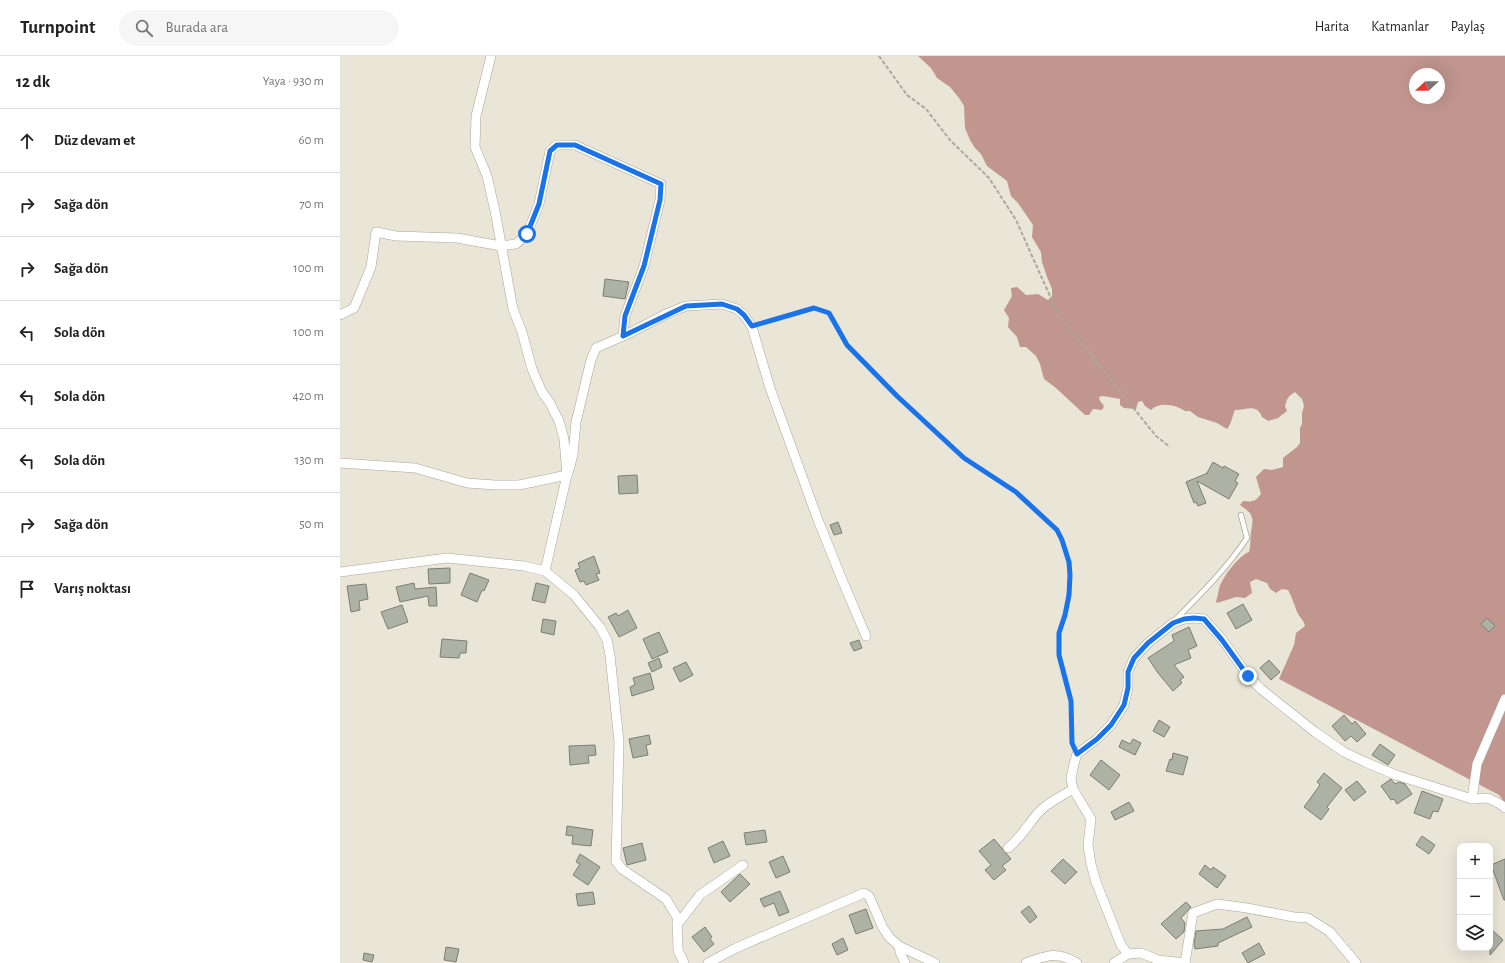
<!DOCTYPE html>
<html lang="tr">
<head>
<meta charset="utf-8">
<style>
	:root { --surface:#fff; --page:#f6f6f6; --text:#222; --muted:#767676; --line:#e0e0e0 }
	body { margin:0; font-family:"Alegreya Sans",sans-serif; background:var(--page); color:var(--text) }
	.controls { position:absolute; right:12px; bottom:12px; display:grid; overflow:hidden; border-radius:8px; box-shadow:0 4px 16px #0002 }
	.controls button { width:36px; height:36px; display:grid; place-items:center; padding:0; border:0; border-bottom:1px solid var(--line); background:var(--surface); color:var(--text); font:20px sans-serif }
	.compass { position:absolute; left:1069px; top:12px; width:36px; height:36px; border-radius:50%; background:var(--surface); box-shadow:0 4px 16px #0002; rotate:248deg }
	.stop { position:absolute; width:12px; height:12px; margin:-9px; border:3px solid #1a73e8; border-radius:50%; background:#fff }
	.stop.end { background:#1a73e8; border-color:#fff; box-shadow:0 1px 4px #0008 }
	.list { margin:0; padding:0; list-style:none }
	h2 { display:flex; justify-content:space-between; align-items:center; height:52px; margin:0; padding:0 16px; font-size:17px }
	h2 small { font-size:13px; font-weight:400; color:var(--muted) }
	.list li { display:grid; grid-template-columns:26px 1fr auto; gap:12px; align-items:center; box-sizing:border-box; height:64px; padding:0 16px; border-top:1px solid var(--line) }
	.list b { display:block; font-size:15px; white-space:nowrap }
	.list em { font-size:13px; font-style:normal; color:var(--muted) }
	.icon { flex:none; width:22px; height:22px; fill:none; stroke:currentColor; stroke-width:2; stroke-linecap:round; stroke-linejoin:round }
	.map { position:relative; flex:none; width:1165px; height:907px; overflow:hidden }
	header { display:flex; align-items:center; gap:24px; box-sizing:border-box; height:56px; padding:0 20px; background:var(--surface); border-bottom:1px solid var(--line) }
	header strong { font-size:19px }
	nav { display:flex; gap:22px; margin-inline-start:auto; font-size:14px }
	.search { width:280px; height:36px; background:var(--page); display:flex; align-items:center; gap:10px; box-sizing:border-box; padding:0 14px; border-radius:22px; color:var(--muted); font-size:15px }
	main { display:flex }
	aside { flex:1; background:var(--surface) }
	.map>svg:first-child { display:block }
	.forest { fill:#c0968e; fill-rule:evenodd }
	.building { fill:#aeb2a5; stroke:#7b7e72 }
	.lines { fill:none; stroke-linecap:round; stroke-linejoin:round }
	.lane-casing { stroke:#aaa699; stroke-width:6 }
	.street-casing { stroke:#aaa699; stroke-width:10 }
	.path { stroke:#aba89d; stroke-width:2; stroke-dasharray:4 2; stroke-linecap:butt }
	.lane { stroke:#fff; stroke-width:4.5 }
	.street { stroke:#fff; stroke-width:9 }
	.route { stroke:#1a73e8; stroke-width:5 }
</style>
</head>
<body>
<header>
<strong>Turnpoint</strong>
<div class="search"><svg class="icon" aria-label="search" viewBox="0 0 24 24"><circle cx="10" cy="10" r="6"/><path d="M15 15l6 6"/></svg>Burada ara</div>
<nav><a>Harita</a><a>Katmanlar</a><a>Paylaş</a></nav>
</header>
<main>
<aside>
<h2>12 dk<small>Yaya · 930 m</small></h2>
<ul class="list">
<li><svg class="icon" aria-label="ahead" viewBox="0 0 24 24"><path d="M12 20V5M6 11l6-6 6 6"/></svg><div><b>Düz devam et</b></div><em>60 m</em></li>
<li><svg class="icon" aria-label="right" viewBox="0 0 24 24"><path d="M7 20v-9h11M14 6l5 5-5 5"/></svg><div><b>Sağa dön</b></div><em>70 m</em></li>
<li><svg class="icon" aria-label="right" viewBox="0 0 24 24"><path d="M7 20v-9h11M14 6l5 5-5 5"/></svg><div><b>Sağa dön</b></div><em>100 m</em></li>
<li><svg class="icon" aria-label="left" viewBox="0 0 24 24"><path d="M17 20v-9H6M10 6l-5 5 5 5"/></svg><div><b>Sola dön</b></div><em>100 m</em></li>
<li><svg class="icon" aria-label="left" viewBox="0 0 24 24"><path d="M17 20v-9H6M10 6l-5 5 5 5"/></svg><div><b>Sola dön</b></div><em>420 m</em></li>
<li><svg class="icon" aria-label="left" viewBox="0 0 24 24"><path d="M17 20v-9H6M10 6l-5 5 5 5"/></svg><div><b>Sola dön</b></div><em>130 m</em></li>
<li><svg class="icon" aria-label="right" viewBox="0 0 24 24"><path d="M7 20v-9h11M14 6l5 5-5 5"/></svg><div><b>Sağa dön</b></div><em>50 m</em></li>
<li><svg class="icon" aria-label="arrive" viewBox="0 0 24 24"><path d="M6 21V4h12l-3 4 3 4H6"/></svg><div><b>Varış noktası</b></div></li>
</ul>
</aside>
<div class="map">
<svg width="1165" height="907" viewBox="0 0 1165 907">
	<rect width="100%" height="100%" fill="#e9e5d7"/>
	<path class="forest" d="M578,0H1165V747L1159,739L939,623L954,589L956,577L965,570C964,564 960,562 957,556C954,548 952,541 948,534L942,533L936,537L930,533L927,527L916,523L910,526L912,537L905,542L896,541L877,547L876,545C878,540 878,537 879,533C881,523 899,499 909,496C911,489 910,483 911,476C914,460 913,458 900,449L903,445C912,446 915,446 921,438L916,421L924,413L932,414L943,411V402L957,391L960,387V372L962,368V357L964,350L962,343L955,336C948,340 947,343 945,350L947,355L938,362L928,365L922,361C917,347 906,354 895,354C892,360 892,367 887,373L877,367L858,361L850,355H845C836,349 820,345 811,354L805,350L802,345L798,346L796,353L784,352L780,349V343L763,340L759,341L760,345L764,350L762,354L753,353L749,359H745L716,332L704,323L700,308L696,300L686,291H680L677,281L668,271L669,262L664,254L672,240L671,235V232L677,231L686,239L698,238L708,244L712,240V233L707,221L702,206L701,196L692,181L693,169L678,147L671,140L667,125L647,110L641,98L635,92L630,84L625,72L624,50L619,42L610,31L597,22L591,12ZM1075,18H1099V42H1075Z"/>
	<g class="building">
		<path d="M265,223L289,226L285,243L263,240Z"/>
		<path d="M873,406L883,412L884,410L899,418L895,425L898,427L889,443L857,425L866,447L858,450L856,446L854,447L846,426L868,417H867Z"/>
		<path d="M297,419L298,437L279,438L278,420Z"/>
		<path d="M498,466L502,477L494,479L490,469Z"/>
		<path d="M254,500L260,517L256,518L259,524L246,529L244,525L240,526L235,514L240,512L238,507Z"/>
		<path d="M110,512V527L89,528L88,513Z"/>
		<path d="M130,517L149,524L144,535L142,534L137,546L121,539Z"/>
		<path d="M74,527L75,533L96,531L97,550H89L88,540L60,546L56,531Z"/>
		<path d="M196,527L209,530L205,547L192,544Z"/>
		<path d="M26,528L28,543L19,545L20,554L11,556L7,530Z"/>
		<path d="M903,548L912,564L896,573L887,557Z"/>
		<path d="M62,549L68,566L48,573L41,556Z"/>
		<path d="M288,554L297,572L279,581L268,561L276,557L278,560Z"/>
		<path d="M1147,562L1155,570L1149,576L1141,568Z"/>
		<path d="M203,563L216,565L214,579L201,576Z"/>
		<path d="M849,571L857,590L848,594L851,602L834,609L844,621L840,624L842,627L833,635L818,617L808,602L834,585L832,579Z"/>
		<path d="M319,576L328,596L312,603L303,583Z"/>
		<path d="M102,583L127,585L126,597H120L119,602L100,601Z"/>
		<path d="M519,584L522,592L514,595L510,587Z"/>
		<path d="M319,602L322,611L312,616L308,607Z"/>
		<path d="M929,604L940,616L931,624L920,612Z"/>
		<path d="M346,606L353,619L340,626L333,612Z"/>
		<path d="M310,617L314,633L292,640L290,631L295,629L293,622Z"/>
		<path d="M1004,659L1012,668L1015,665L1026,678L1017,686L1011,680L1005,685L992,670Z"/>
		<path d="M819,664L830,671L824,681L813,675Z"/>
		<path d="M309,679L311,688L306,689L308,699L293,702L289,683Z"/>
		<path d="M793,683L801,687L795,699L779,691L782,684L790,688Z"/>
		<path d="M1040,688L1055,699L1048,709L1032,699Z"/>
		<path d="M255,689L256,699L248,700L249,707L230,709L229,690Z"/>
		<path d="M833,697L848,701L843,719L826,715L830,703L832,704Z"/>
		<path d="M761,704L780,719L769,734L750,719Z"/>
		<path d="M984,717L1002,732L987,751L989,753L981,764L964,751L980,729L977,726Z"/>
		<path d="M1051,723L1055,728L1059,726L1065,728L1072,738L1057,748L1054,743L1051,744L1041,730Z"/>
		<path d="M1017,725L1026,736L1014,745L1005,734Z"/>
		<path d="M1082,735L1103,743L1098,756L1093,755L1090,763L1074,757Z"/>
		<path d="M789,746L794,755L775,764L771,756Z"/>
		<path d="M227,770L253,774L251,790L232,788L233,780L226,779Z"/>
		<path d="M425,774L427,786L406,789L404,777Z"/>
		<path d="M1082,780L1095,789L1089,798L1076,789Z"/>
		<path d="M654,783L671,803L662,810L666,814L654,824L645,814L651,809L639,795Z"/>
		<path d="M383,785L390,800L374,807L368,792Z"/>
		<path d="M302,787L306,804L287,809L283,792Z"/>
		<path d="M240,798L260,811L248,829L233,819L240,808L236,806Z"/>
		<path d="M443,800L450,816L436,822L429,806Z"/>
		<path d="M723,803L737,816L725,828L711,815Z"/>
		<path d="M1165,803V844H1164L1151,809Z"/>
		<path d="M865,809L871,814L873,811L886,820L877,832L859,818Z"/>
		<path d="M400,818L410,828L390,846L381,836Z"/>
		<path d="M440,835L449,856L439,860L434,847L424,851L420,843Z"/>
		<path d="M253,836L255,848L238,850L236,838Z"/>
		<path d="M846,846L851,851L841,862L845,867L844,876L836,883L821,868Z"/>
		<path d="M689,850L697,861L690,867L681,856Z"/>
		<path d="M526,853L533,872L516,878L509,859Z"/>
		<path d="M907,861L912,871L878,887V890L855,893L854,888L856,875L883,873Z"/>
		<path d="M365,871L372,881L370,883L374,888L364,896L352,881Z"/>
		<path d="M1150,872L1163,884L1150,899Z"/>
		<path d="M503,882L508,894L497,899L492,888Z"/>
		<path d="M919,887L925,898L908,907L902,897Z"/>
		<path d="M106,891L119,893L116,906L104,904Z"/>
		<path d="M24,897L34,899L32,906L23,904Z"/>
	</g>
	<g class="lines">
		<defs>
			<path id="lane" d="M835,564C861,538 887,512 907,482L901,459"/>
			<g id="street">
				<path d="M151,0L136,60L135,91L147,120L155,155L173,253L182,276L192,313L202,336L210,347L219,365L224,383L227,419L205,515"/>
				<path d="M0,259L14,252L31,211L36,176L56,180L117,182L161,190L176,188L187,178L199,148L210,95L217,89H235L321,128L320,144L304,210L285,260L283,280"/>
				<path d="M0,407L75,412L127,427L155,429H179L227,419L230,411L233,398L236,366L251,304L256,292L288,278L326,258L346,250L382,248L397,253L404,259L412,271L430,332L478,464L503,526L526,580"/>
				<path d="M0,516L107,502L184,510L205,515L234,539L260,571L267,584L270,599L279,686L276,805L282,813L326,843L337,861L338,894L344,907"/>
				<path d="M1132,743L1137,708L1165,643"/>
				<path d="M668,792C681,782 688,768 699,756C708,746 722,740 733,733"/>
				<path d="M337,869L360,839L403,809"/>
				<path d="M559,890L560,896L565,907"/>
				<path d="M368,907L396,892L524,837L529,840L543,872L550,882L559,890L595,907"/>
				<path d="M686,907C707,899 717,895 737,907"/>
				<path d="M774,907L788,898"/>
				<path d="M845,907L818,904L801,897L788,898L781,889L756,826L751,808L748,789L751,763L733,733L731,722L734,708L737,698L757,683L771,669L784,649L788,632V616L794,602L808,587L833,567L844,563L854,562L864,563L882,583L908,620L921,633L975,676L1004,696L1025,706L1056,719L1132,743L1148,742L1160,748L1165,752"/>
				<path d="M845,907L853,857L877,848L907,852L954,861L968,862L990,876L1016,907"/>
			</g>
		</defs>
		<use href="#lane" class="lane-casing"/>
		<use href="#street" class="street-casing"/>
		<g class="path">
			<path d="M539,0L567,39L586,53L610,84L649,122L676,164L718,258L816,380L830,391"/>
			<path d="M420,268L474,251L489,257L507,289L557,340L624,402L676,436L717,474L726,494L729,507L730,519L725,559L719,577V599L731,645L733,690"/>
		</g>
		<use href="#lane" class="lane"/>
		<use href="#street" class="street"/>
	</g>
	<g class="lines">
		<path class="route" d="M187,178L199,148L210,95L217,89H235L321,128L320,144L304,210L285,260L283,280L346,250L382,248L397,253L404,259L412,270L474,252L489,257L507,289L557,340L624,402L676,436L717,474L722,484L729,506L730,519L729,539L725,559L719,577V599L731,645L732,687L737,698L757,683L771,669L784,649L788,632V616L794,602L808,587L833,567L844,563L854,562L864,563L882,584L908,620"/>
	</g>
</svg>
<div class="controls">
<button>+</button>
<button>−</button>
<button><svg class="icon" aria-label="layers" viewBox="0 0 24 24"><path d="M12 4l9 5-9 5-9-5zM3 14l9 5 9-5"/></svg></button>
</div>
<svg class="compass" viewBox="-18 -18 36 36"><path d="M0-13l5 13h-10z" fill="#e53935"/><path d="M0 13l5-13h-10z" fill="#767676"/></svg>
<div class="stop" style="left:187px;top:178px"></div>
<div class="stop end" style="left:908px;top:620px"></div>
</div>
</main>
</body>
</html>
